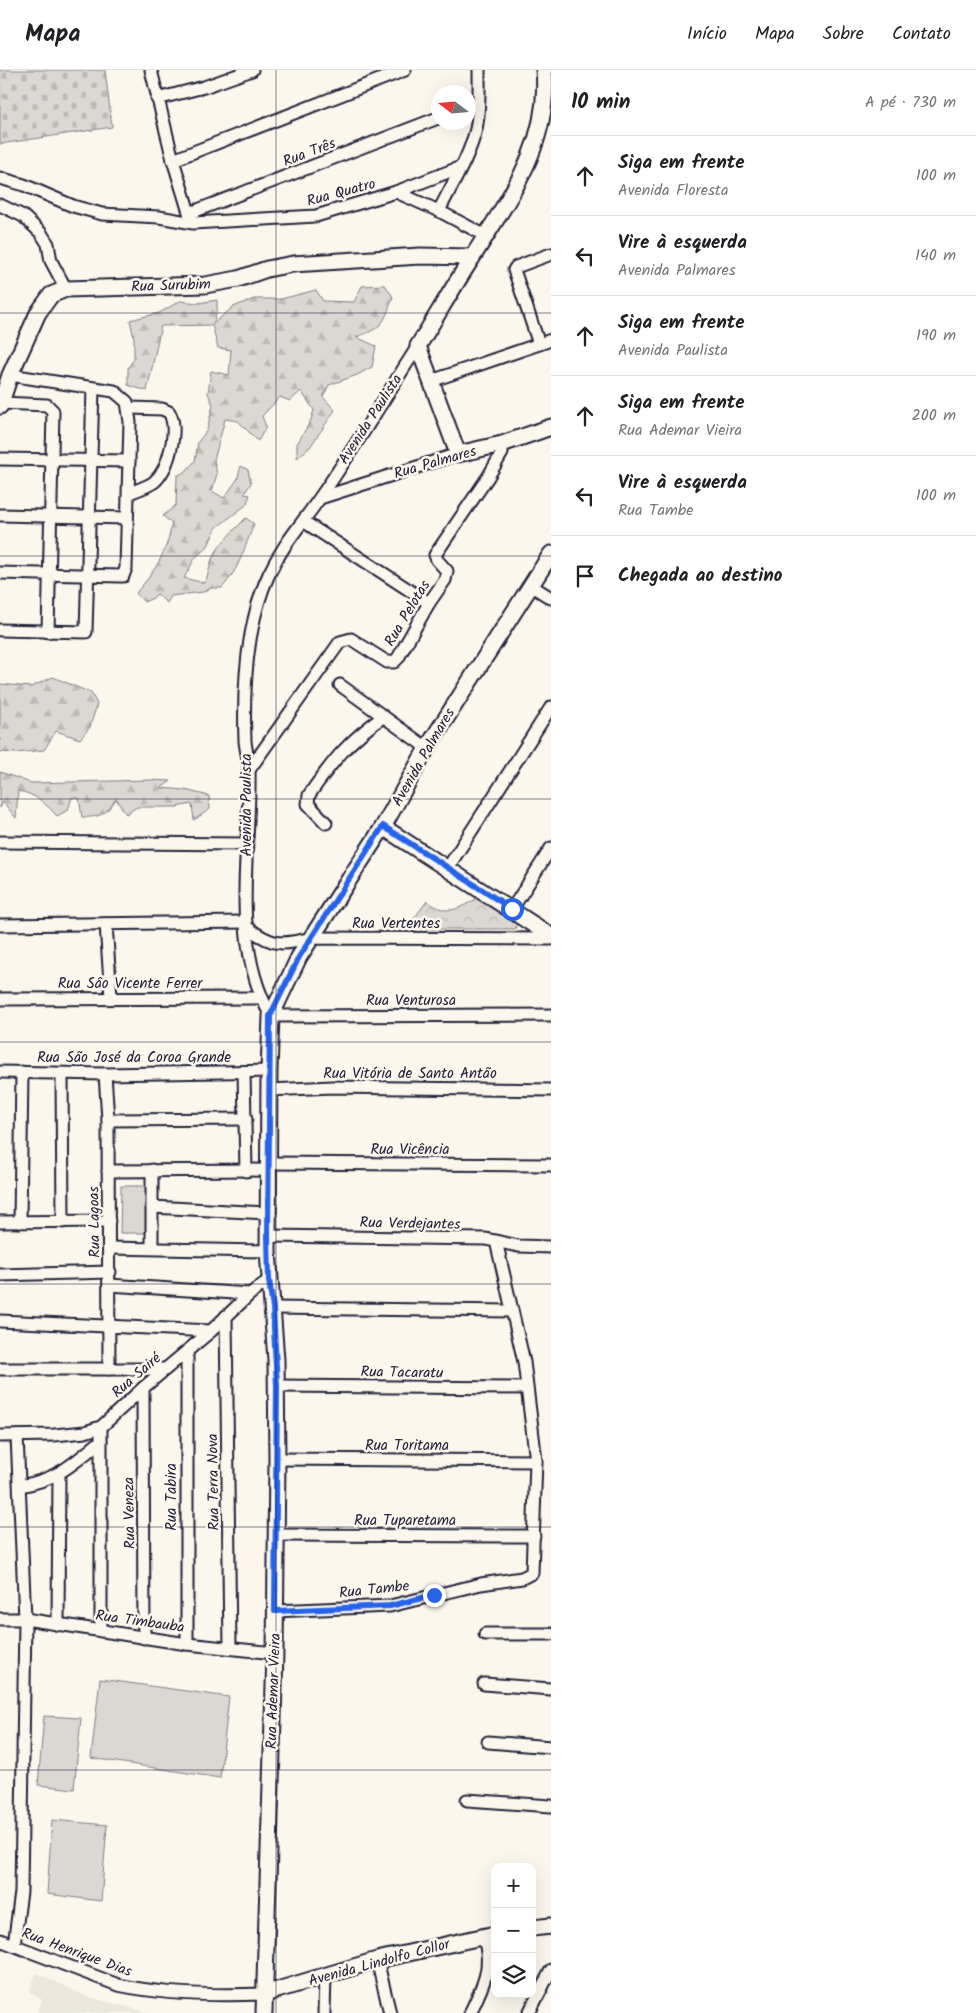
<!DOCTYPE html>
<html lang="pt">
<head>
<meta charset="utf-8">
<style>
	:root { --surface:#fff; --page:#f6f6f6; --text:#202124; --muted:#757577; --line:#e0e0e0 }
	body { margin:0; font-family:Kalam,sans-serif; background:var(--page); color:var(--text) }
	.controls { position:absolute; right:15px; bottom:15px; display:grid; overflow:hidden; border-radius:10px; box-shadow:0 5px 20px #0002 }
	.controls button { width:45px; height:45px; display:grid; place-items:center; padding:0; border:0; border-bottom:1px solid var(--line); background:var(--surface); color:var(--text); font:25px sans-serif }
	.compass { position:absolute; left:431px; top:15px; width:45px; height:45px; border-radius:50%; background:var(--surface); box-shadow:0 5px 20px #0002; rotate:286deg }
	.stop { position:absolute; width:15px; height:15px; margin:-11px; border:4px solid #2563eb; border-radius:50%; background:#fff }
	.stop.end { background:#2563eb; border-color:#fff; box-shadow:0 1px 5px #0008 }
	.list { margin:0; padding:0; list-style:none }
	h2 { display:flex; justify-content:space-between; align-items:center; height:65px; margin:0; padding:0 20px; font-size:21px }
	h2 small { font-size:16px; font-weight:400; color:var(--muted) }
	.list li { display:grid; grid-template-columns:32px 1fr auto; gap:15px; align-items:center; box-sizing:border-box; height:80px; padding:0 20px; border-top:1px solid var(--line) }
	.list b { display:block; font-size:19px; white-space:nowrap }
	.list p { margin:0; font-size:16px; white-space:nowrap; color:var(--muted) }
	.list em { font-size:16px; font-style:normal; color:var(--muted) }
	.icon { flex:none; width:28px; height:28px; fill:none; stroke:currentColor; stroke-width:2; stroke-linecap:round; stroke-linejoin:round }
	.map { position:relative; flex:none; width:551px; height:1943px; overflow:hidden }
	header { display:flex; align-items:center; gap:30px; box-sizing:border-box; height:70px; padding:0 25px; background:var(--surface); border-bottom:1px solid var(--line) }
	header strong { font-size:24px }
	nav { display:flex; gap:28px; margin-inline-start:auto; font-size:18px }
	main { display:flex }
	aside { flex:1; background:var(--surface) }
	.map>svg:first-child { display:block }
	.built { fill:#ebe7df }
	.grass { fill:#dbd8d3; stroke:#7e7d87 }
	.forest { fill:url(#forest-firs); stroke:#7e7d87 }
	.cemetery { fill:url(#cemetery-stones); stroke:#7e7d87 }
	.park { fill:url(#park-crowns); stroke:#7e7d87 }
	.lines { fill:none; stroke-linecap:round; stroke-linejoin:round }
	.street-casing { stroke:#22223b; stroke-width:15 }
	.secondary-casing { stroke:#22223b; stroke-width:19 }
	.street { stroke:#fbf7ec; stroke-width:11 }
	.secondary { stroke:#fbf7ec; stroke-width:15 }
	.route { stroke:#2563eb; stroke-width:6 }
	.grid { fill:none; stroke:#22223b; stroke-width:1; stroke-opacity:0.55 }
	.labels { text-anchor:middle; stroke-width:5; stroke-linejoin:round; paint-order:stroke }
	.street-label { font-size:15px; fill:#22223b; stroke:#fbf7ec }
</style>
</head>
<body>
<header>
<strong>Mapa</strong>
<nav><a>Início</a><a>Mapa</a><a>Sobre</a><a>Contato</a></nav>
</header>
<main>
<div class="map">
<svg width="551" height="1943" viewBox="0 0 551 1943">
	<defs>
		<pattern id="forest-firs" width="22" height="20" patternUnits="userSpaceOnUse" patternTransform="scale(1.25)"><rect width="22" height="20" fill="#dbd8d3"/><path d="M5 1l3.5 6h-7zM16 11l3.5 6h-7z" fill="#bcb9b6"/></pattern>
		<pattern id="cemetery-stones" width="16" height="16" patternUnits="userSpaceOnUse" patternTransform="scale(1.25)"><rect width="16" height="16" fill="#dbd8d3"/><path d="M2 7V4a2 2 0 0 1 4 0v3zM10 15v-3a2 2 0 0 1 4 0v3z" fill="#bcb9b6"/></pattern>
		<pattern id="park-crowns" width="20" height="18" patternUnits="userSpaceOnUse" patternTransform="scale(1.25)"><rect width="20" height="18" fill="#dbd8d3"/><path d="M2 6a3 3 0 1 1 6 0M12 15a3 3 0 1 1 6 0" fill="none" stroke="#bcb9b6"/></pattern>
	</defs>
	<rect width="100%" height="100%" fill="#fbf7ec"/>
	<filter id="ink" filterUnits="userSpaceOnUse"><feTurbulence type="fractalNoise" baseFrequency=".02" numOctaves="2"/><feDisplacementMap in="SourceGraphic" scale="10" xChannelSelector="R" yChannelSelector="G"/><feConvolveMatrix kernelMatrix="1 2 1 2 8 2 1 2 1" color-interpolation-filters="sRGB"/></filter>
	<g filter="url(#ink)">
		<path class="built" d="M36,1903L88,1927L151,1943H37L42,1930L29,1922Z"/>
		<g class="grass">
			<path d="M121,1116H147L146,1163H120Z"/>
			<path d="M100,1609L229,1627L220,1708L91,1688Z"/>
			<path d="M44,1646L81,1648L74,1719L38,1715Z"/>
			<path d="M52,1750L107,1755L101,1831L47,1824Z"/>
		</g>
		<g class="forest">
			<path d="M385,215L393,227C384,253 383,258 356,267L376,276L372,297L357,305L329,315L323,327L335,340L310,377L297,388V374L311,350L314,340L301,321L290,331L280,327L262,346L266,357L258,371L238,351L225,349L214,390L217,404L212,421L224,428L237,410L241,396L248,400L251,413L244,424L250,425L246,435L216,458L208,476L195,488L184,508L204,513C210,503 209,495 213,487C221,472 234,460 246,448L254,454C244,478 240,498 222,518H211L203,522L171,526L167,533L157,524L153,528L144,532L136,523C155,501 167,483 172,453L163,446L176,435L177,406L186,401L195,391L198,372L207,360L213,335L208,323L211,301L229,305L231,280L218,278L212,255L161,256L147,321L128,315V298L134,289V268L130,250L159,243L180,231L198,233L217,230V242L213,254L233,237L254,229H281L316,220L323,231L354,232L362,216Z"/>
			<path d="M53,607L91,623L97,634L90,657L80,669L56,661L44,680L16,683L0,682V614L31,617Z"/>
			<path d="M0,702L31,713L151,710L171,711L161,718L185,720L209,726L210,739L194,750L192,734L176,737H137L126,744L116,729C106,744 100,748 82,747L79,728L72,727L68,740L57,746C45,733 36,724 18,721L16,748L3,732L0,738Z"/>
		</g>
		<path class="cemetery" d="M0,0H105L112,57L0,74Z"/>
		<path class="park" d="M476,829L517,853L515,859H406L427,831C448,846 456,840 476,829Z"/>
		<g class="lines">
			<defs>
				<g id="street">
					<path d="M151,0L173,90L191,149"/>
					<path d="M157,29L204,17L252,0"/>
					<path d="M173,90L405,0"/>
					<path d="M0,108L24,115L73,136L102,144L159,147L193,153L316,146L396,122L461,97"/>
					<path d="M396,122L439,141L486,166"/>
					<path d="M0,135L23,146L41,163L48,174L51,191L66,219"/>
					<path d="M439,141C452,114 469,88 476,59C480,40 479,19 479,0"/>
					<path d="M190,143L438,48"/>
					<path d="M539,274L514,200L516,197L551,184"/>
					<path d="M418,276C385,327 354,379 319,429C301,455 283,474 269,504C246,554 243,616 245,671C246,681 249,691 249,701C251,781 229,872 271,946L551,945"/>
					<path d="M431,311L551,270"/>
					<path d="M1,333L47,335L53,341L48,562"/>
					<path d="M0,389L129,391"/>
					<path d="M129,423C137,420 147,417 154,412C169,399 179,359 169,342L162,339L130,338"/>
					<path d="M320,428L458,384"/>
					<path d="M0,445L127,448"/>
					<path d="M303,451L429,533"/>
					<path d="M0,503L120,506H123L126,498L130,352L127,332L114,321L10,305"/>
					<path d="M530,515L551,528"/>
					<path d="M0,560L86,562L93,318"/>
					<path d="M340,615L427,678"/>
					<path d="M249,700L340,572L351,569L387,592H394L398,588L429,533L445,510L447,501L437,490L435,485L488,407L502,383V374"/>
					<path d="M326,753L308,734L309,725C332,692 349,670 383,647"/>
					<path d="M0,772L246,774"/>
					<path d="M447,799L551,637"/>
					<path d="M512,839L551,778"/>
					<path d="M106,854L111,927"/>
					<path d="M0,855L246,852"/>
					<path d="M247,857C273,877 282,875 312,868L551,869"/>
					<path d="M0,929L261,928"/>
					<path d="M0,1002L105,1004L269,1001"/>
					<path d="M244,1002L246,1101"/>
					<path d="M62,1004L63,1152"/>
					<path d="M105,1004L108,1050L109,1299"/>
					<path d="M270,1020L332,1017L551,1020"/>
					<path d="M108,1050L246,1049"/>
					<path d="M269,1093L551,1095"/>
					<path d="M152,1100V1178"/>
					<path d="M108,1101L269,1100"/>
					<path d="M152,1137L268,1143"/>
					<path d="M0,1152L109,1151"/>
					<path d="M20,1152L22,1002"/>
					<path d="M268,1166L486,1169L518,1176L551,1177"/>
					<path d="M109,1178L268,1181"/>
					<path d="M0,1205L110,1202"/>
					<path d="M109,1215L250,1224"/>
					<path d="M273,1238L512,1241"/>
					<path d="M226,1246L230,1578"/>
					<path d="M0,1251L211,1261"/>
					<path d="M0,1299H165"/>
					<path d="M277,1316L526,1318"/>
					<path d="M143,1318L144,1568"/>
					<path d="M101,1357V1561"/>
					<path d="M0,1366L54,1365L85,1362L101,1357L143,1318L211,1261L250,1224L269,1210"/>
					<path d="M277,1389L536,1391"/>
					<path d="M20,1416C57,1410 73,1394 101,1371"/>
					<path d="M275,1465L534,1466"/>
					<path d="M275,1541L390,1536L481,1514L522,1508L532,1503L536,1391L524,1292L496,1171"/>
					<path d="M0,1549H25L187,1574L275,1583"/>
					<path d="M58,1555L59,1404"/>
					<path d="M485,1564H551"/>
					<path d="M187,1574V1281"/>
					<path d="M484,1614L551,1619"/>
					<path d="M488,1672L551,1677"/>
					<path d="M467,1730L551,1736"/>
					<path d="M0,1870L118,1915C166,1925 216,1926 264,1924"/>
					<path d="M14,1875L21,1822L25,1549L17,1366"/>
					<path d="M377,1890L390,1943"/>
					<path d="M324,1943L325,1905"/>
					<path d="M470,1943C483,1916 494,1896 483,1866"/>
					<path d="M529,1943L551,1900"/>
				</g>
				<g id="secondary">
					<path d="M544,0C551,74 508,129 472,188C453,217 436,247 418,276L458,384L502,374L551,357"/>
					<path d="M0,336L10,305L38,243L51,225L66,219L205,215L238,209L267,199L293,194L420,186L472,187"/>
					<path d="M383,757L551,866"/>
					<path d="M532,1858L551,1856"/>
					<path d="M264,1924L377,1890L495,1864"/>
					<path d="M264,1943L275,1583L277,1389L276,1290L268,1181L269,1001L271,946L299,887L383,757L427,678L551,484"/>
				</g>
			</defs>
			<use href="#street" class="street-casing"/>
			<use href="#secondary" class="secondary-casing"/>
			<use href="#street" class="street"/>
			<use href="#secondary" class="secondary"/>
		</g>
	</g>
	<g class="lines" filter="url(#ink)">
		<path class="route" d="M434,1525L390,1536L275,1541L277,1316L273,1238L269,1210L268,1166L270,946L299,887L383,756L512,839"/>
	</g>
	<path class="grid" d="M276,0V1943M0,243H551M0,486H551M0,729H551M0,972H551M0,1214H551M0,1457H551M0,1700H551"/>
	<g class="labels">
		<g class="street-label">
			<text transform="translate(309 82) rotate(-21)" y="5">Rua Três</text>
			<text transform="translate(341 122) rotate(-15)" y="5">Rua Quatro</text>
			<text transform="translate(171 215) rotate(-2)" y="5">Rua Surubim</text>
			<text transform="translate(370 349) rotate(-57)" y="5">Avenida Paulista</text>
			<text transform="translate(435 392) rotate(-16)" y="5">Rua Palmares</text>
			<text transform="translate(407 543) rotate(-59)" y="5">Rua Pelotas</text>
			<text transform="translate(423 687) rotate(-60)" y="5">Avenida Palmares</text>
			<text transform="translate(246 735) rotate(-90)" y="5">Avenida Paulista</text>
			<text x="396" y="858">Rua Vertentes</text>
			<text x="130" y="918">Rua Sâo Vicente Ferrer</text>
			<text x="411" y="935">Rua Venturosa</text>
			<text x="134" y="992">Rua São José da Coroa Grande</text>
			<text x="410" y="1008">Rua Vitória de Santo Antão</text>
			<text x="410" y="1084">Rua Vicência</text>
			<text transform="translate(94 1152) rotate(-91)" y="5">Rua Lagoas</text>
			<text transform="translate(410 1153) rotate(1)" y="5">Rua Verdejantes</text>
			<text transform="translate(402 1302) rotate(1)" y="5">Rua Tacaratu</text>
			<text transform="translate(136 1305) rotate(-41)" y="5">Rua Sairé</text>
			<text x="407" y="1380">Rua Toritama</text>
			<text transform="translate(213 1412) rotate(-91)" y="5">Rua Terra Nova</text>
			<text transform="translate(171 1427) rotate(-90)" y="5">Rua Tabira</text>
			<text transform="translate(129 1443) rotate(-91)" y="5">Rua Veneza</text>
			<text x="405" y="1455">Rua Tuparetama</text>
			<text transform="translate(374 1519) rotate(-6)" y="5">Rua Tambe</text>
			<text transform="translate(140 1551) rotate(8)" y="5">Rua Timbauba</text>
			<text transform="translate(273 1621) rotate(-88)" y="5">Rua Ademar Vieira</text>
			<text transform="translate(77 1882) rotate(20)" y="5">Rua Henrique Dias</text>
			<text transform="translate(379 1892) rotate(-15)" y="5">Avenida Lindolfo Collor</text>
		</g>
	</g>
</svg>
<div class="controls">
<button>+</button>
<button>−</button>
<button><svg class="icon" aria-label="layers" viewBox="0 0 24 24"><path d="M12 4l9 5-9 5-9-5zM3 14l9 5 9-5"/></svg></button>
</div>
<svg class="compass" viewBox="-18 -18 36 36"><path d="M0-13l5 13h-10z" fill="#e53935"/><path d="M0 13l5-13h-10z" fill="#757577"/></svg>
<div class="stop" style="left:512px;top:839px"></div>
<div class="stop end" style="left:434px;top:1525px"></div>
</div>
<aside>
<h2>10 min<small>A pé · 730 m</small></h2>
<ul class="list">
<li><svg class="icon" aria-label="ahead" viewBox="0 0 24 24"><path d="M12 20V5M6 11l6-6 6 6"/></svg><div><b>Siga em frente</b><p>Avenida Floresta</p></div><em>100 m</em></li>
<li><svg class="icon" aria-label="left" viewBox="0 0 24 24"><path d="M17 20v-9H6M10 6l-5 5 5 5"/></svg><div><b>Vire à esquerda</b><p>Avenida Palmares</p></div><em>140 m</em></li>
<li><svg class="icon" aria-label="ahead" viewBox="0 0 24 24"><path d="M12 20V5M6 11l6-6 6 6"/></svg><div><b>Siga em frente</b><p>Avenida Paulista</p></div><em>190 m</em></li>
<li><svg class="icon" aria-label="ahead" viewBox="0 0 24 24"><path d="M12 20V5M6 11l6-6 6 6"/></svg><div><b>Siga em frente</b><p>Rua Ademar Vieira</p></div><em>200 m</em></li>
<li><svg class="icon" aria-label="left" viewBox="0 0 24 24"><path d="M17 20v-9H6M10 6l-5 5 5 5"/></svg><div><b>Vire à esquerda</b><p>Rua Tambe</p></div><em>100 m</em></li>
<li><svg class="icon" aria-label="arrive" viewBox="0 0 24 24"><path d="M6 21V4h12l-3 4 3 4H6"/></svg><div><b>Chegada ao destino</b></div></li>
</ul>
</aside>
</main>
</body>
</html>
